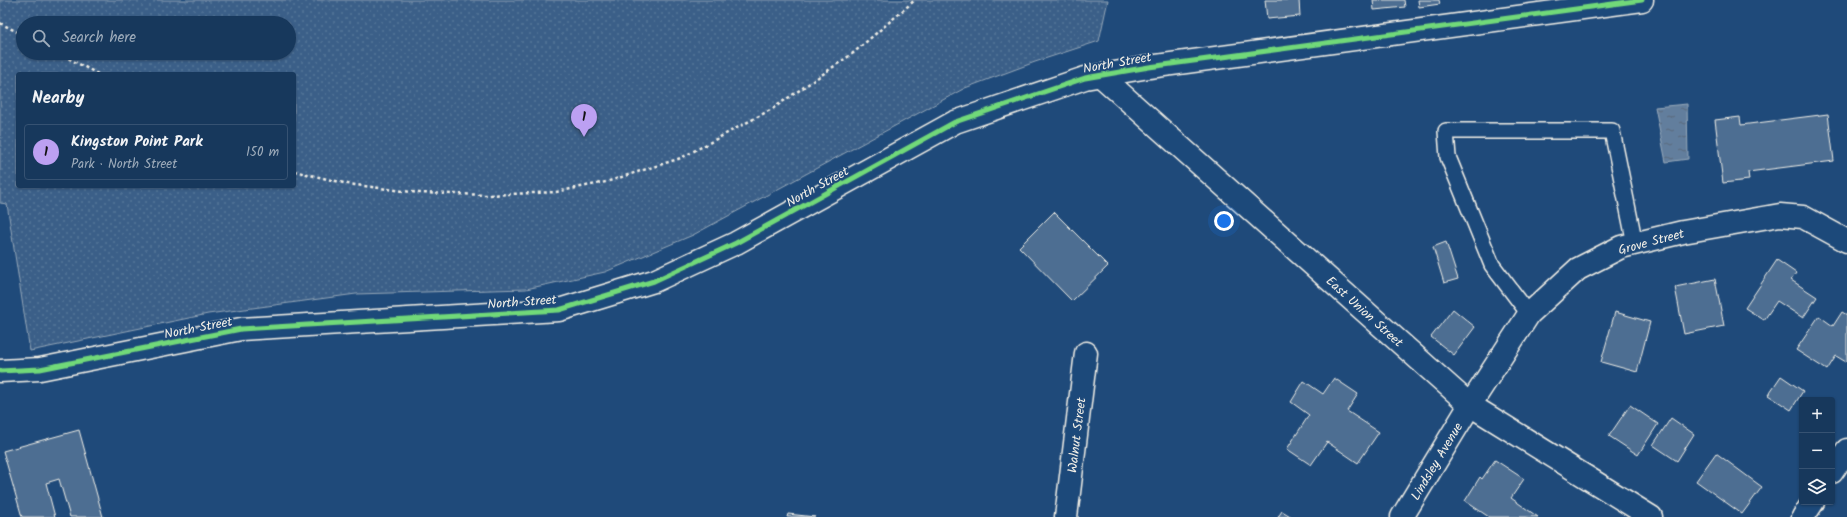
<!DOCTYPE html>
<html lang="en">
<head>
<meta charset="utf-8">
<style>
	:root { --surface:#17385c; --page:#244365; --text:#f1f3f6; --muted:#9eacbb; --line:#365272; --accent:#bca0f2 }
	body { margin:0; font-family:Kalam,sans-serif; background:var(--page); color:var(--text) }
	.controls { position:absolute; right:12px; bottom:12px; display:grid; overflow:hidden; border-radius:4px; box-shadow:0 1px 3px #0004 }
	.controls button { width:36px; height:36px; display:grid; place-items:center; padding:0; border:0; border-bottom:1px solid var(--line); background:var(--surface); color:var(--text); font:20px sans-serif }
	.you { position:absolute; left:1224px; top:221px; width:14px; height:14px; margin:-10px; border:3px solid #fff; border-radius:50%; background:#1a73e8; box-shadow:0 0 0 6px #1a73e833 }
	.badge { display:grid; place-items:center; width:26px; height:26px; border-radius:50%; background:var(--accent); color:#111; font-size:13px; font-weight:700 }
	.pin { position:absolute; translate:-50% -33px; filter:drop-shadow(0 1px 2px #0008) }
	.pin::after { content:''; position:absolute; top:21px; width:14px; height:12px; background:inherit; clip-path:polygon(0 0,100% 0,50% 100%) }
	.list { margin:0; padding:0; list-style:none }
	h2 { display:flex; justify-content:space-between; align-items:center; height:52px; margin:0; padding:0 16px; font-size:17px }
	h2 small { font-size:13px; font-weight:400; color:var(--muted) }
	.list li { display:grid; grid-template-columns:26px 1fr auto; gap:12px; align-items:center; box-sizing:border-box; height:56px; margin:0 8px 8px; padding:0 8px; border:1px solid var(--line); border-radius:4px }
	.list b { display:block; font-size:15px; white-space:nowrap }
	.list p { margin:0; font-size:13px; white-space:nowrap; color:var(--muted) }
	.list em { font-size:13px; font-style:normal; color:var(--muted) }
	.icon { flex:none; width:22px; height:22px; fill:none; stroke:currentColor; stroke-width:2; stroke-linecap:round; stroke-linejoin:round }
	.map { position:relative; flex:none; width:1847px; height:517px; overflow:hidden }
	.search { position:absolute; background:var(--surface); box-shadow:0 1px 3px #0004; left:16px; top:16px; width:280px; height:44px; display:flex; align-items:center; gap:10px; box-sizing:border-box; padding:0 14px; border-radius:22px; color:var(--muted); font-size:15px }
	.panel { position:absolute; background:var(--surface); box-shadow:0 1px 3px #0004; left:16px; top:72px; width:280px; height:116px; border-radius:4px }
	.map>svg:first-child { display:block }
	.park { fill:url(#park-dots); stroke:#97a8b8; fill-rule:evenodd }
	.water { fill:url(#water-ripples); stroke:#9cacbb }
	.building { fill:#4d6e92; stroke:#f4f1e8 }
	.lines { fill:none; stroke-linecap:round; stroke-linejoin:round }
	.lane-casing { stroke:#f4f1e8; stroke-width:18 }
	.street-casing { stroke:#f4f1e8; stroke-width:25 }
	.secondary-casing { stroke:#f4f1e8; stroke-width:25 }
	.path { stroke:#f4f1e8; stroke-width:2.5; stroke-dasharray:3 3; stroke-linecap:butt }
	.lane { stroke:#1f4a7a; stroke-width:15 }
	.street { stroke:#1f4a7a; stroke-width:22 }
	.secondary { stroke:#1f4a7a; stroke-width:22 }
	.cycleway-casing { stroke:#1f4a7a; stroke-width:8 }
	.cycleway { stroke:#71d979; stroke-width:5 }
	.labels { text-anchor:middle; stroke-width:3.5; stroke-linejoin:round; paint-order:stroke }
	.street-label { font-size:13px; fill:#f4f1e8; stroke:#1f4a7a }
</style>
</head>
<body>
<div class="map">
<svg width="1847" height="517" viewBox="0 0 1847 517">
	<defs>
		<pattern id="park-dots" width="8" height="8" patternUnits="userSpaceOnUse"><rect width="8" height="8" fill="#3a5f88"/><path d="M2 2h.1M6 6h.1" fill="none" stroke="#577699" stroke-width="1.8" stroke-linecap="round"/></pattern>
		<pattern id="water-ripples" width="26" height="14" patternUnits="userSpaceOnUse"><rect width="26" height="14" fill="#627e9d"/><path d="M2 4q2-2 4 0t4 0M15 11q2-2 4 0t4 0" fill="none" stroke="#58687a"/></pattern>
	</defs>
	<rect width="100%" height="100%" fill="#1f4a7a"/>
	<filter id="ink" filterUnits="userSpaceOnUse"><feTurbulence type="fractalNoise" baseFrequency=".025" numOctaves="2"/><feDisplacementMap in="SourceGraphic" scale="8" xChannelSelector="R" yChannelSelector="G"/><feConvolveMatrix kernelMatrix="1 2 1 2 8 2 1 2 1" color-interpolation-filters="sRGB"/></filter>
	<g filter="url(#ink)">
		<path class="park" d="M0,0H1108L1099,41L1035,62L965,88L693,235L605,272L526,289L356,294L208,314L30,351L7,204L0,203ZM23,23H289V53H23ZM18,74H294V186H18Z"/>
		<path class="water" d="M1687,104L1688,159L1666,162L1655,107Z"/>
		<g class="building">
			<path d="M1265,0H1299L1300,16L1267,19Z"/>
			<path d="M1373,0H1404L1405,7L1374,10Z"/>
			<path d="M1418,0H1439L1440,4L1419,7Z"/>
			<path d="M1828,114L1834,161L1748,172L1749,180L1723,183L1715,120L1740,117L1741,125Z"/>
			<path d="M1054,212L1108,266L1072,301L1019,247Z"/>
			<path d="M1446,242L1458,279L1444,283L1433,247Z"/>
			<path d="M1777,260L1796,273L1791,280L1817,297L1803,318L1777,301L1764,320L1745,308Z"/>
			<path d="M1715,279L1724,326L1684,334L1675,287Z"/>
			<path d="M1453,309L1475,327L1454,355L1431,337Z"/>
			<path d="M1615,312L1650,322L1637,372L1601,362Z"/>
			<path d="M1842,312L1847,315V360L1846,362L1836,356L1827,370L1796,350L1819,316L1833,326Z"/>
			<path d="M1781,376L1803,391L1791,410L1768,395Z"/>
			<path d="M1334,378L1358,394L1347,411L1379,432L1358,463L1327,442L1311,465L1287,449L1309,415L1291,402L1304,381L1323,394Z"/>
			<path d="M1630,405L1658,424L1638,455L1609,436Z"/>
			<path d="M1671,418L1694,434L1677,461L1653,445Z"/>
			<path d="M79,430L103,517H70L59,479L46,483L55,517H22L3,451Z"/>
			<path d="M1716,453L1762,487L1742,514L1696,481Z"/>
			<path d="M1495,460L1524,479L1511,498L1538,517H1489L1465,501L1480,477L1482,479Z"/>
			<path d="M1282,511L1292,517H1278Z"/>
			<path d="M788,514L815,517H787Z"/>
		</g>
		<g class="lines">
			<defs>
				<path id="lane" d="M1529,314L1492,265L1448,157L1446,131H1612L1635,244"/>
				<g id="street">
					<path d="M1101,76L1470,405L1651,517"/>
					<path d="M1832,472L1847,450"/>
					<path d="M1066,517L1086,353"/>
					<path d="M1402,517L1470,405L1529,314L1578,269L1621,247L1683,232L1780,215L1803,217L1847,241"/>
					<path d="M1803,517L1813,502"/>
				</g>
				<path id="secondary" d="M0,371L40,369L241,329L559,310L654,281L736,243L955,122L1085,78L1149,67L1642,0"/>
			</defs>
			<use href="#lane" class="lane-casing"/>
			<use href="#street" class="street-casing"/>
			<use href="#secondary" class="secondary-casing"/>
			<g class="path">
				<path d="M0,23L23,35"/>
				<path d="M58,53L98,74"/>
				<path d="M294,171L348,184L419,193L488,195L556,192L606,182L681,158L772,109L852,54L915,0"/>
			</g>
			<use href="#lane" class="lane"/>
			<use href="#street" class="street"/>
			<use href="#secondary" class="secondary"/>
			<defs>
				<path id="cycleway" d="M0,371L40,369L241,329L559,310L654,281L736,243L955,122L1085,78L1149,67L1642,0"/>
			</defs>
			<use href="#cycleway" class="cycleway-casing"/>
			<use href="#cycleway" class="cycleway"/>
		</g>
	</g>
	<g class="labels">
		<g class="street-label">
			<text transform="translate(1117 62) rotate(-10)" y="5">North Street</text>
			<text transform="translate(817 186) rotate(-29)" y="5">North Street</text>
			<text transform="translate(1651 241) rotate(-15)" y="5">Grove Street</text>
			<text transform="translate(522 301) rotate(-4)" y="5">North Street</text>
			<text transform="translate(1365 311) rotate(42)" y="5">East Union Street</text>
			<text transform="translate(198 327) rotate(-11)" y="5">North Street</text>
			<text transform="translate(1076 435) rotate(-83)" y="5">Walnut Street</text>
			<text transform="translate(1436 461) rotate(-59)" y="5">Lindsley Avenue</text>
		</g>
	</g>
</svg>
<div class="controls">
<button>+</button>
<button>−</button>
<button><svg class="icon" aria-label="layers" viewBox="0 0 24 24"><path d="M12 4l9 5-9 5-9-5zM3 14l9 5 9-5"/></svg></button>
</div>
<div class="you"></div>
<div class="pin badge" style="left:584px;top:137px">1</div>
<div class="search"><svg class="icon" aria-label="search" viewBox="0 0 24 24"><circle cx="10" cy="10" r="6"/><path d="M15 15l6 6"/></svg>Search here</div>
<section class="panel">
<h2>Nearby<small></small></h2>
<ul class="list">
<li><span class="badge">1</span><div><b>Kingston Point Park</b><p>Park · North Street</p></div><em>150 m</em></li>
</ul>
</section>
</div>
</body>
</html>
